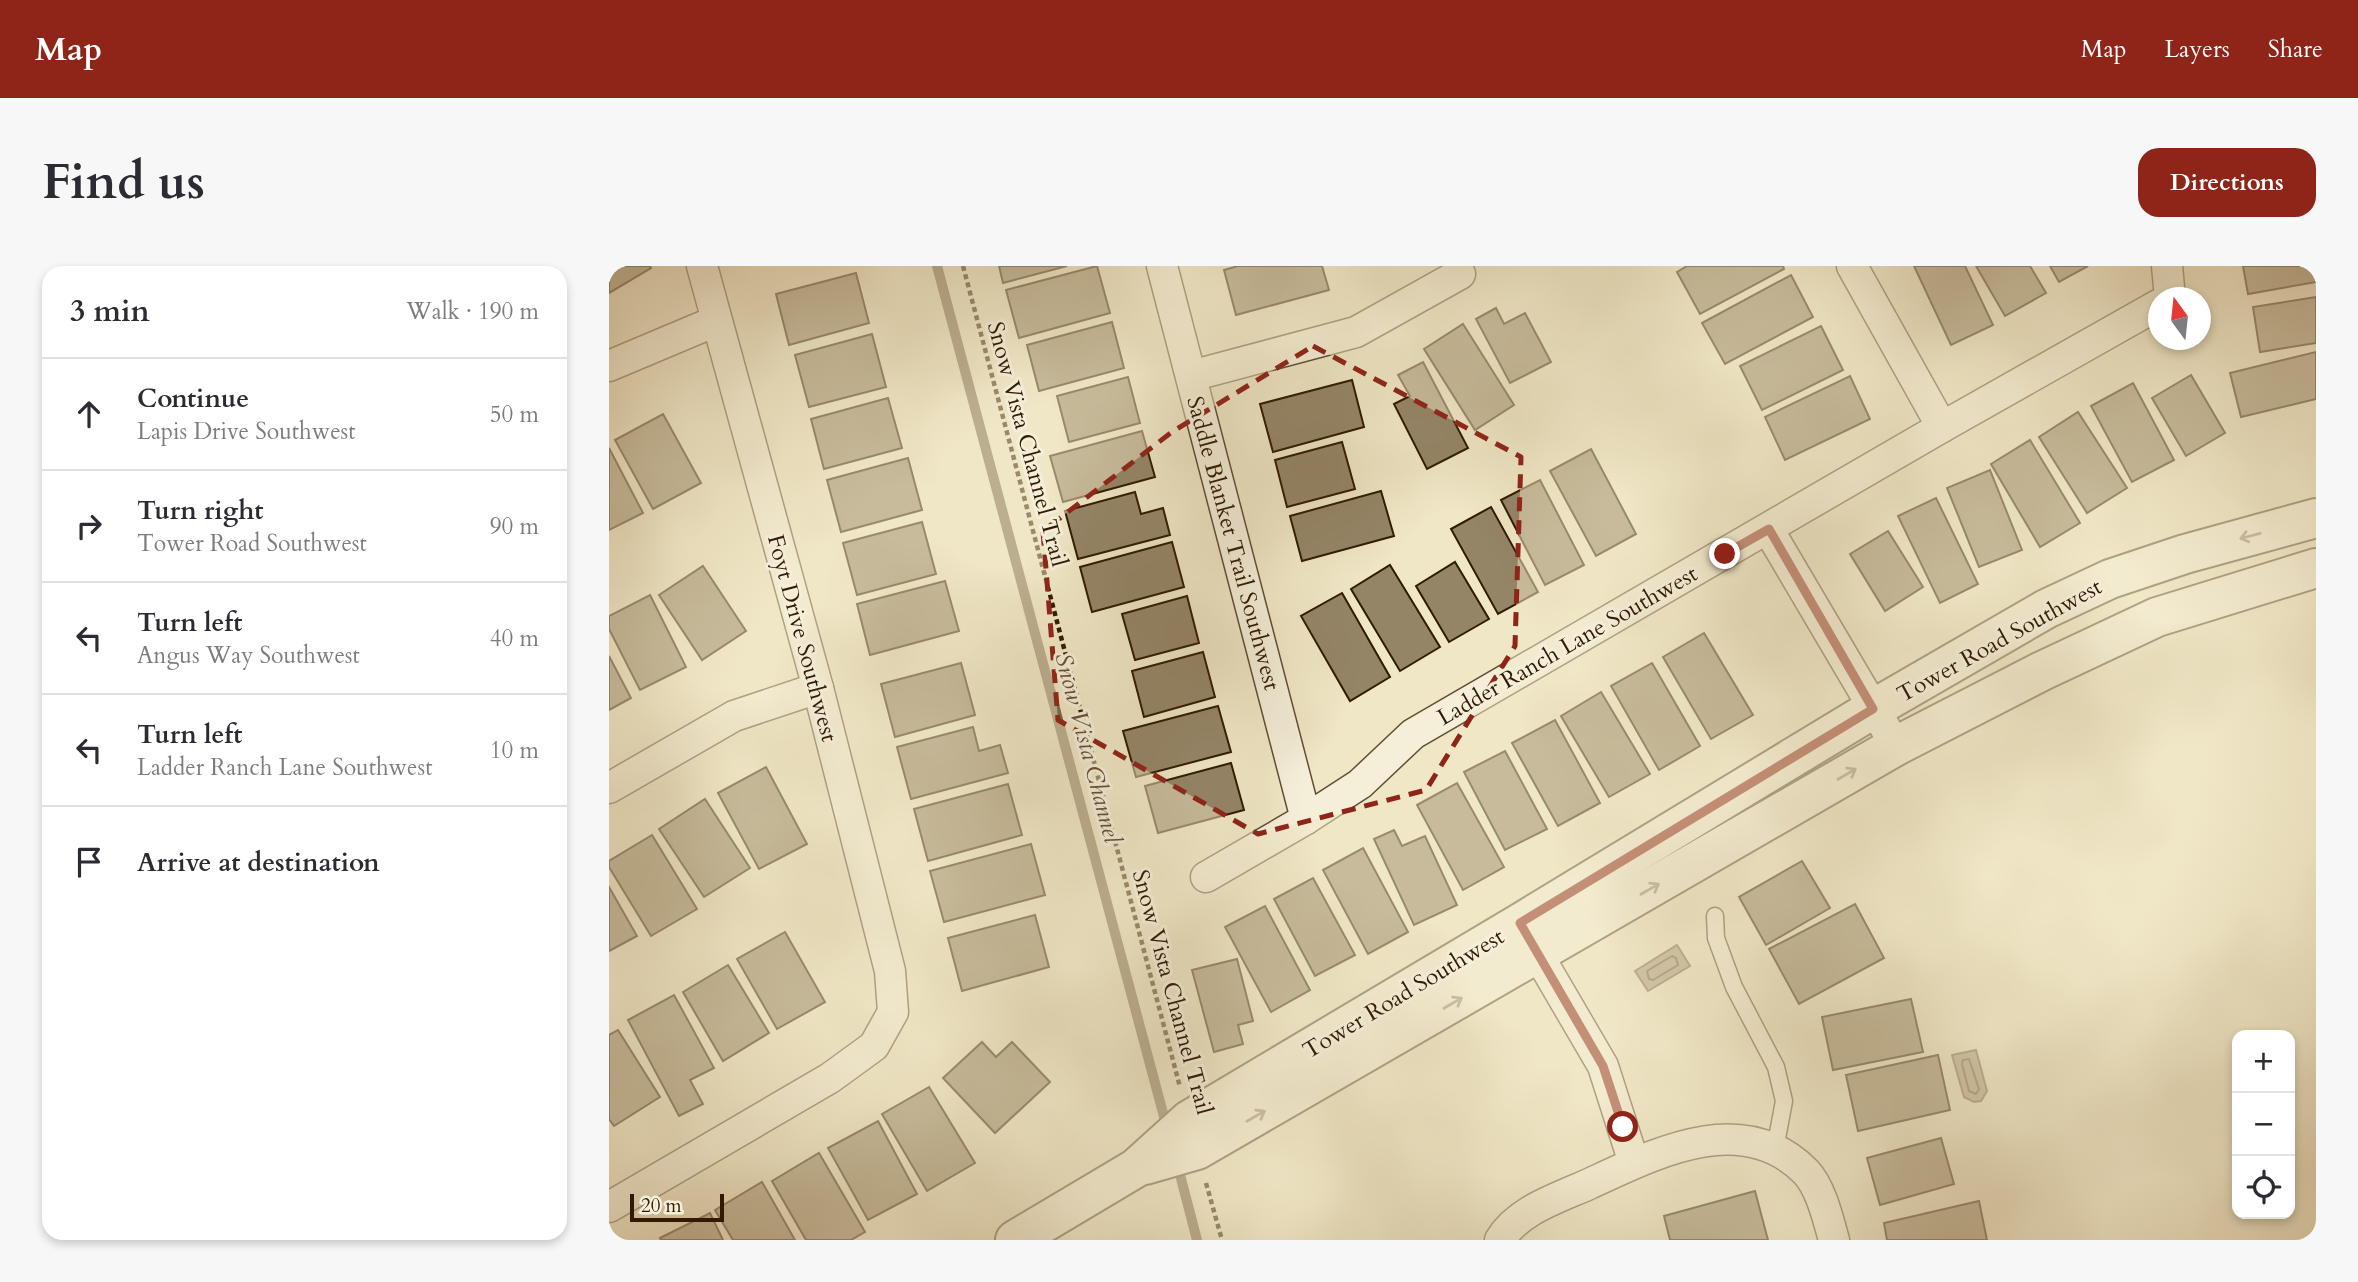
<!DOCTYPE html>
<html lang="en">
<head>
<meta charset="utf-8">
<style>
	:root { --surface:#fff; --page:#f7f7f7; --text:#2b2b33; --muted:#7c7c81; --line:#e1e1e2; --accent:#8f2418 }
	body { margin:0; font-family:Cardo,serif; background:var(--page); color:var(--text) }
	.controls { position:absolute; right:21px; bottom:21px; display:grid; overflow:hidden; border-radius:14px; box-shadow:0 4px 10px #0003 }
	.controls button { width:63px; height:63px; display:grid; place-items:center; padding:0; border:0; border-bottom:2px solid var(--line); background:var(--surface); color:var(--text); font:35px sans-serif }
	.compass { position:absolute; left:1539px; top:21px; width:63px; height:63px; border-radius:50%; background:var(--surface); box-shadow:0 4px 10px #0003; rotate:345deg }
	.scale { position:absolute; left:21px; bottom:18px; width:94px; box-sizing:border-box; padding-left:7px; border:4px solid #301a00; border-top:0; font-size:19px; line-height:24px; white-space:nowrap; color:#301a00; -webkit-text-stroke:5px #f5efda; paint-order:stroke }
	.stop { position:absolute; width:21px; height:21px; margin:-16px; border:5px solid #8f2418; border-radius:50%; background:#fff }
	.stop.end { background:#8f2418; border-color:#fff; box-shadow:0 2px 7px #0008 }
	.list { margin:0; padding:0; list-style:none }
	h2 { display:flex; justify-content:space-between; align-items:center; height:91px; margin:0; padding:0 28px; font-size:30px }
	h2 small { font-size:23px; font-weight:400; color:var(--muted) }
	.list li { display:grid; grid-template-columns:46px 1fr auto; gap:21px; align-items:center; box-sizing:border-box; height:112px; padding:0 28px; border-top:2px solid var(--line) }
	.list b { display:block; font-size:26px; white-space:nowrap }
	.list p { margin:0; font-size:23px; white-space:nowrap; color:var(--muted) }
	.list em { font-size:23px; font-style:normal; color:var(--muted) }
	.icon { flex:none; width:38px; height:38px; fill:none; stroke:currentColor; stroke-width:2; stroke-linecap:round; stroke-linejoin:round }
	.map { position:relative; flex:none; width:1707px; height:974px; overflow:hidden; border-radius:21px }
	header { display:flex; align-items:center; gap:42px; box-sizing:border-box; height:98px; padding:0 35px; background:var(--accent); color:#fff }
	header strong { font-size:33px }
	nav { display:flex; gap:38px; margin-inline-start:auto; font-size:24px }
	.intro { display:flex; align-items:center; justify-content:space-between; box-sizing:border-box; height:168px; padding:0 42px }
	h1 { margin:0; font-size:49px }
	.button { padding:18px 32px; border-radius:21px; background:var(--accent); color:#fff; font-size:24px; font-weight:700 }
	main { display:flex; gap:42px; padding:0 42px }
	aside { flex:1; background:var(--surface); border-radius:21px; box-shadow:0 4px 10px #0003 }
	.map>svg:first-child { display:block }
	.water { fill:#afa183; stroke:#7c6b4f; stroke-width:2 }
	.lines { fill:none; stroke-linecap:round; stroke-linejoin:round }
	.shore { stroke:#705e42; stroke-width:2 }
	.stream { stroke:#7c6b4f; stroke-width:10 }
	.building { fill:#948567; stroke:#301a00; stroke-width:2 }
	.service-casing { stroke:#604d32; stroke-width:19 }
	.minor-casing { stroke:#604d32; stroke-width:33 }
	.tertiary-casing { stroke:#604d32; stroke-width:42 }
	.path { stroke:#301a00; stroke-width:4.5; stroke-dasharray:5 3.5; stroke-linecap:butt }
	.service { stroke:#f5efda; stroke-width:16 }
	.minor { stroke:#f5efda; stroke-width:30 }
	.tertiary { stroke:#f5efda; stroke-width:38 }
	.oneway { stroke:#9c8f78 }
	.route { stroke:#8f2418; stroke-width:9 }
	.marked { fill:none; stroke:#8f2418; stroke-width:5; stroke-dasharray:14 9; stroke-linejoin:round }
	.labels { text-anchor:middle; stroke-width:6; stroke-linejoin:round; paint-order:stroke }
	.street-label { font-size:23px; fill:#301a00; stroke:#f5efda }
	.water-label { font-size:24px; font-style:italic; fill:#635034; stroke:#f5efda }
</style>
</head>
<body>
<header>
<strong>Map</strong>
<nav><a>Map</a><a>Layers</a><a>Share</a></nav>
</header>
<div class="intro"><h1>Find us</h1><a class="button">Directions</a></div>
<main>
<aside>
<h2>3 min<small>Walk · 190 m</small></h2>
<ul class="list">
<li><svg class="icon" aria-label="ahead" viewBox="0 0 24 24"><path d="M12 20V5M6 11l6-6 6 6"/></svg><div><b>Continue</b><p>Lapis Drive Southwest</p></div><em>50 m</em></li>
<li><svg class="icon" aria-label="right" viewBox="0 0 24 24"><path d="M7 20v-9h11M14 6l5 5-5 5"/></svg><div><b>Turn right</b><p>Tower Road Southwest</p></div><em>90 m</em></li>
<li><svg class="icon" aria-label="left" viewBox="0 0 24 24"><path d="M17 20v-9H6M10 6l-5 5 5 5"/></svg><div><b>Turn left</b><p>Angus Way Southwest</p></div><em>40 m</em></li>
<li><svg class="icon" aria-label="left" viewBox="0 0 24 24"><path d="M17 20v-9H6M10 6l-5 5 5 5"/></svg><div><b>Turn left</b><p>Ladder Ranch Lane Southwest</p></div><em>10 m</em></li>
<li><svg class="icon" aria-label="arrive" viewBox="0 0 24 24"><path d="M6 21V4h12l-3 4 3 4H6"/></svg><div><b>Arrive at destination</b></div></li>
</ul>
</aside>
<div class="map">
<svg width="1707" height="974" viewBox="0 0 1707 974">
	<rect width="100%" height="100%" fill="#f0e7c6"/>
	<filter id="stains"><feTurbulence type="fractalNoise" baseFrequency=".00286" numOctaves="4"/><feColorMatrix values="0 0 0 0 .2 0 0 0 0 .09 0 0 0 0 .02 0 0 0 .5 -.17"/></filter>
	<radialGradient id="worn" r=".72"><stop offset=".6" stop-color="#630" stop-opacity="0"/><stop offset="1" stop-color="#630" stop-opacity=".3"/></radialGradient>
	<g class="water">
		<path d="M1068,679L1081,700L1039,725L1026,705Z"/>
		<path d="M1367,784L1378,825L1372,835L1365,836L1355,831L1343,789Z"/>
	</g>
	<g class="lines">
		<g class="shore">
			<path d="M1063,690L1067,692L1069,699L1044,714L1040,713L1038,705Z"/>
			<path d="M1360,793L1370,823L1367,828L1360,825L1353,798L1354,794Z"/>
		</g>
		<g class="stream">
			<path d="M328,0L558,862"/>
			<path d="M568,897L588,974"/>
		</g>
	</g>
	<g class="building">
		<path d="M0,0H41L42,2L0,27Z"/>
		<path d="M390,0H458L394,17Z"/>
		<path d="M488,0L501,47L410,72L397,24Z"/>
		<path d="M629,0H713L720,24L627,49L615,4Z"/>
		<path d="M1078,0H1174L1175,3L1091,48L1068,6Z"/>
		<path d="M1305,0H1356L1384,59L1342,79Z"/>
		<path d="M1367,0H1421L1437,27L1396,50Z"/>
		<path d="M1441,0H1479L1450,16Z"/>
		<path d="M1634,0H1707V16L1639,28Z"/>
		<path d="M247,7L260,57L180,79L167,28Z"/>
		<path d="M1182,9L1204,51L1116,98L1093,57Z"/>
		<path d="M1707,31V77L1651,86L1644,41Z"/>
		<path d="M887,42L895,58L916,47L942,96L901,117L867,53Z"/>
		<path d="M503,56L515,102L430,125L418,79Z"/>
		<path d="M854,58L905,139L866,164L815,83Z"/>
		<path d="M1212,60L1234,104L1153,144L1131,100Z"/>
		<path d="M263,68L277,121L200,141L186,89Z"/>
		<path d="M1707,86V133L1632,151L1621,107Z"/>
		<path d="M814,96L859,182L818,203L785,138L801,130L789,109Z"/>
		<path d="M1582,109L1616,167L1577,190L1543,132Z"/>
		<path d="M1241,110L1261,153L1176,194L1156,151Z"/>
		<path d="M519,111L531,157L460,176L448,130Z"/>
		<path d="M743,114L755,161L664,186L651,138Z"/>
		<path d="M1524,117L1565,194L1523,216L1482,140Z"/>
		<path d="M279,132L293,182L215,203L202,153Z"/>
		<path d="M1469,146L1518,222L1478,247L1430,171Z"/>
		<path d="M54,148L92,217L44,243L6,174Z"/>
		<path d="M533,165L546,211L454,236L441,190Z"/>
		<path d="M1421,174L1471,257L1431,281L1382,198Z"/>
		<path d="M733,176L746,223L678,241L666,194Z"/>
		<path d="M0,182L34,247L0,264Z"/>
		<path d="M982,183L1027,268L987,290L941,205Z"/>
		<path d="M299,192L313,244L232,266L218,214Z"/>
		<path d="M1381,204L1413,284L1370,301L1338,222Z"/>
		<path d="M931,214L975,299L936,319L892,234Z"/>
		<path d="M772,225L785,270L693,295L681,250Z"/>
		<path d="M526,226L532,248L554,242L561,269L469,293L456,245Z"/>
		<path d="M1327,232L1369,318L1331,337L1289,250Z"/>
		<path d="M882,241L929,326L889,348L842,263Z"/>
		<path d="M313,256L327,308L248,329L234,277Z"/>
		<path d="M1279,265L1314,321L1276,345L1241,288Z"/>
		<path d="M563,276L575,321L483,346L471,301Z"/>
		<path d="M846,296L880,353L840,376L807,320Z"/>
		<path d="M781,299L831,381L791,405L742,323Z"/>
		<path d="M94,300L137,365L93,394L50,329Z"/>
		<path d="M336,315L350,365L261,389L248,338Z"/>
		<path d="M733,327L781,411L741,435L692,350Z"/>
		<path d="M41,329L77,401L31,424L0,363V350Z"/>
		<path d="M578,330L590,377L526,394L513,348Z"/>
		<path d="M1095,367L1144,449L1102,473L1054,391Z"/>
		<path d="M594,386L606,431L535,451L523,405Z"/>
		<path d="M0,390L22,432L0,444Z"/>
		<path d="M352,397L366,449L286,471L272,418Z"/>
		<path d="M1043,397L1091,480L1050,504L1002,420Z"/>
		<path d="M992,426L1041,508L1000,531L952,450Z"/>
		<path d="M609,440L622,486L527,511L514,465Z"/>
		<path d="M946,454L991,537L949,560L903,477Z"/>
		<path d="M364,461L370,485L391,479L399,507L302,533L288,481Z"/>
		<path d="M896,485L938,563L896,584L855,506Z"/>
		<path d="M622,497L635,544L549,567L536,520Z"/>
		<path d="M157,501L198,578L150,603L109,527Z"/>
		<path d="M848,517L895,601L854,624L808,539Z"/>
		<path d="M399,518L413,569L319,595L305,543Z"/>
		<path d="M96,533L141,602L95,631L50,563Z"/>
		<path d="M785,564L793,580L816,570L848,639L805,659L765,573Z"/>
		<path d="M43,569L88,643L42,670L0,601V595Z"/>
		<path d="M422,578L436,629L335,656L321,605Z"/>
		<path d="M754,582L799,666L759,688L714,604Z"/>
		<path d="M1193,595L1221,642L1157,679L1130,631Z"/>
		<path d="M704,612L746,689L706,710L665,633Z"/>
		<path d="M0,621L28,670L0,685Z"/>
		<path d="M1246,638L1275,692L1190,738L1160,683Z"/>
		<path d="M656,640L701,724L662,746L616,661Z"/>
		<path d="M426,649L440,701L353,725L339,672Z"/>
		<path d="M176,666L216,736L168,763L128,693Z"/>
		<path d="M628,693L644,755L629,759L634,778L605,786L583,704Z"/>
		<path d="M119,699L160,767L114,795L74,726Z"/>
		<path d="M65,729L105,802L81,814L94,838L70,850L19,754Z"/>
		<path d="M1302,733L1314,786L1224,804L1213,751Z"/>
		<path d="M9,764L51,831L5,860L0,853V769Z"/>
		<path d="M373,776L387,791L403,776L441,816L386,867L334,812Z"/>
		<path d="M1329,789L1341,844L1249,865L1237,809Z"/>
		<path d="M320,821L366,897L318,925L273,848Z"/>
		<path d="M269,855L308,928L259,954L219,882Z"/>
		<path d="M1332,872L1345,918L1271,939L1258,892Z"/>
		<path d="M210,887L256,966L242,974H197L163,915Z"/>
		<path d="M153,916L186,974H124L106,944Z"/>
		<path d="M1146,925L1159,974H1061L1055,950Z"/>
		<path d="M1370,935L1378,974H1278L1275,957Z"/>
		<path d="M101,947L114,974H52L51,972Z"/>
	</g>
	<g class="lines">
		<defs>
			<path id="service" d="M1106,650L1107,672L1125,721L1167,801L1175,835L1166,883"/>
			<g id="minor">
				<path d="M553,0L697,553"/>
				<path d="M1243,0L1333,161"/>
				<path d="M1558,0L1561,32"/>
				<path d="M0,100L107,55"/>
				<path d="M582,110L747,66L851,8"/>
				<path d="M1159,263L1287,480"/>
				<path d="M0,522L125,450L209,422"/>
				<path d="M597,611L697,553L751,518L804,468L1333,161L1549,39"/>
				<path d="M918,670L994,800L1025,897"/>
				<path d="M0,941L221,812L265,780L284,746L281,705L209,422L93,0"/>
				<path d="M891,974C909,944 949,932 980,918C1047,887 1134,842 1197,906C1212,922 1219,953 1225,974"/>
			</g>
			<g id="tertiary">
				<path d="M536,899L588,884L1287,480L1433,405L1548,351L1707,302"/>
				<path d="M406,974L527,902L580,854L911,657L1264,443L1437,343L1501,313L1576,288L1707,252"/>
			</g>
		</defs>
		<use href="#service" class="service-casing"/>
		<use href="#minor" class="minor-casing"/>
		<use href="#tertiary" class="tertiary-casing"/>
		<g class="path">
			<path d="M354,0L571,821"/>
			<path d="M597,917L613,974"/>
		</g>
		<use href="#service" class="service"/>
		<use href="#minor" class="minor"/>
		<use href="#tertiary" class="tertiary"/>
	</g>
	<defs><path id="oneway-shaft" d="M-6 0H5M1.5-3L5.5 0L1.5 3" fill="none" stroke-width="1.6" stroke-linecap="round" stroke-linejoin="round" transform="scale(1.75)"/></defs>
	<g class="oneway">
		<use href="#oneway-shaft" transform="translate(1641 270) rotate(165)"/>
		<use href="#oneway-shaft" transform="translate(1238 508) rotate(-30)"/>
		<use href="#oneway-shaft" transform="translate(1041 623) rotate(-30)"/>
		<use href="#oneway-shaft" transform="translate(844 737) rotate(-30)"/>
		<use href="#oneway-shaft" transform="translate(647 850) rotate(-30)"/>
	</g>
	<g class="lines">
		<path class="route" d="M1014,861L994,800L911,657L1264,443L1160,263L1116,288"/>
	</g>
	<path d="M0 0H1707V974H0ZM704,80L912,191L906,380L817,524L649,568L449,454L434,265L563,166Z" fill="#f0e7c6" fill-opacity=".55" fill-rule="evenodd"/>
	<path class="marked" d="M704,80L912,191L906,380L817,524L649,568L449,454L434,265L563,166Z"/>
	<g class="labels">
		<g class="street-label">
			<text transform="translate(419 178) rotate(75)" y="8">Snow Vista Channel Trail</text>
			<text transform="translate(625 277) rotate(75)" y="8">Saddle Blanket Trail Southwest</text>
			<text transform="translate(194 372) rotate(75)" y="8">Foyt Drive Southwest</text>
			<text transform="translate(1390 374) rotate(-29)" y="8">Tower Road Southwest</text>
			<text transform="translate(958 379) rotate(-30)" y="8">Ladder Ranch Lane Southwest</text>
			<text transform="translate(564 726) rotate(75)" y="8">Snow Vista Channel Trail</text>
			<text transform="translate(794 727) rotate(-31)" y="8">Tower Road Southwest</text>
		</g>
		<g class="water-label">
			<text transform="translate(479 482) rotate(75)" y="8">Snow Vista Channel</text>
		</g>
	</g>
	<rect width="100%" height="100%" filter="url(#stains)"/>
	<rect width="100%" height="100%" fill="url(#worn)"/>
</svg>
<div class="controls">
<button>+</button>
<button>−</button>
<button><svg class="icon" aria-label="locate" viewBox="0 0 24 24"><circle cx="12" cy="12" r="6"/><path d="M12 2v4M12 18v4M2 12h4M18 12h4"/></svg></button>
</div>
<svg class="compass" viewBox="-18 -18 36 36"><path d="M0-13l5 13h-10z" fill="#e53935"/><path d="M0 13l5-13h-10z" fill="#7c7c81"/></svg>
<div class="scale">20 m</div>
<div class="stop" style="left:1014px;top:861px"></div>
<div class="stop end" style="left:1116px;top:288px"></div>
</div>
</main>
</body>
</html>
